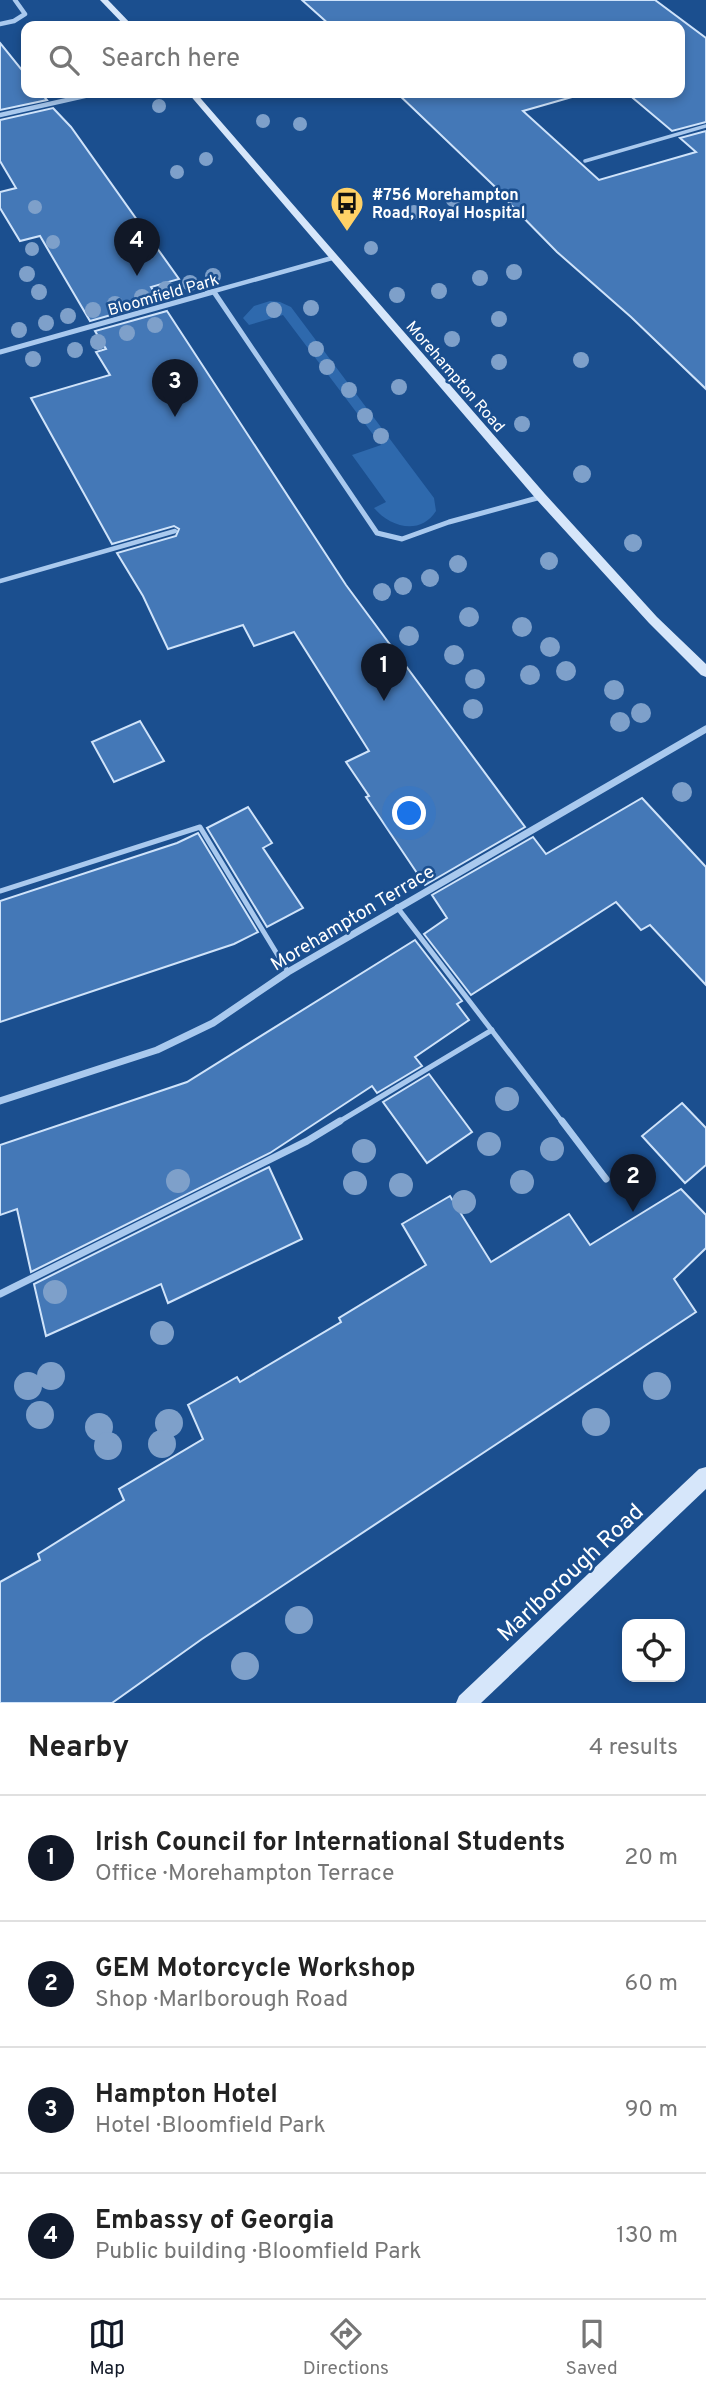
<!DOCTYPE html>
<html lang="en">
<head>
<meta charset="utf-8">
<style>
	:root { --surface:#fff; --page:#f2f2f2; --text:#222; --muted:#767676; --line:#e0e0e0; --accent:#111827 }
	body { margin:0; font-family:Overpass,sans-serif; background:var(--page); color:var(--text) }
	.controls { position:absolute; right:21px; bottom:21px; display:grid; overflow:hidden; border-radius:14px; box-shadow:0 4px 10px #0003 }
	.controls button { width:63px; height:63px; display:grid; place-items:center; padding:0; border:0; border-bottom:2px solid var(--line); background:var(--surface); color:var(--text); font:35px sans-serif }
	.you { position:absolute; left:410px; top:814px; width:24px; height:24px; margin:-18px; border:5px solid #fff; border-radius:50%; background:#1a73e8; box-shadow:0 0 0 10px #1a73e833 }
	.badge { display:grid; place-items:center; width:46px; height:46px; border-radius:50%; background:var(--accent); color:#fff; font-size:23px; font-weight:700 }
	.pin { position:absolute; translate:-50% -58px; filter:drop-shadow(0 2px 4px #0008) }
	.pin::after { content:''; position:absolute; top:37px; width:24px; height:21px; background:inherit; clip-path:polygon(0 0,100% 0,50% 100%) }
	.list { margin:0; padding:0; list-style:none }
	h2 { display:flex; justify-content:space-between; align-items:center; height:91px; margin:0; padding:0 28px; font-size:30px }
	h2 small { font-size:23px; font-weight:400; color:var(--muted) }
	.list li { display:grid; grid-template-columns:46px 1fr auto; gap:21px; align-items:center; box-sizing:border-box; height:126px; padding:0 28px; border-top:2px solid var(--line) }
	.list b { display:block; font-size:26px; white-space:nowrap }
	.list p { margin:0; font-size:23px; white-space:nowrap; color:var(--muted) }
	.list em { font-size:23px; font-style:normal; color:var(--muted) }
	.icon { flex:none; width:38px; height:38px; fill:none; stroke:currentColor; stroke-width:2; stroke-linecap:round; stroke-linejoin:round }
	.map { position:relative; flex:none; width:706px; height:1703px; overflow:hidden }
	.search { position:absolute; background:var(--surface); box-shadow:0 4px 10px #0003; left:21px; right:21px; top:21px; height:77px; display:flex; align-items:center; gap:18px; box-sizing:border-box; padding:0 24px; border-radius:14px; color:var(--muted); font-size:26px }
	.sheet { height:595px; background:var(--surface) }
	nav { display:flex; justify-content:space-around; align-items:center; box-sizing:border-box; height:98px; border-top:2px solid var(--line); background:var(--surface); font-size:19px; color:var(--muted) }
	nav a { display:grid; justify-items:center; gap:4px }
	nav .on { color:var(--accent) }
	.map>svg:first-child { display:block }
	.green { fill:#2e69ad }
	.building { fill:#4478b7; stroke:#cfe3fa; stroke-width:2 }
	.lines { fill:none; stroke-linecap:round; stroke-linejoin:round }
	.lane-far3 { stroke:#a9c9ee; stroke-width:3.5 }
	.lane-far2 { stroke:#a9c9ee; stroke-width:4.5 }
	.lane-far1 { stroke:#a9c9ee; stroke-width:5 }
	.lane { stroke:#a9c9ee; stroke-width:7 }
	.street-far2 { stroke:#a9c9ee; stroke-width:4.5 }
	.street-far1 { stroke:#a9c9ee; stroke-width:5 }
	.street { stroke:#a9c9ee; stroke-width:7 }
	.secondary { fill:#d6e6fa; fill-rule:evenodd }
	.tree { fill:#7ea0ca }
	.labels { text-anchor:middle; stroke-width:5; stroke-linejoin:round; paint-order:stroke }
	.far-poi-label { font-size:16px; font-weight:bold; fill:#fff; stroke:#1b4f8f; text-anchor:start }
	.far-street-label { font-size:16px; fill:#fff; stroke:#1b4f8f }
	.street-label { font-size:19px; fill:#fff; stroke:#1b4f8f }
	.near-street-label { font-size:23px; fill:#fff; stroke:#1b4f8f }
</style>
</head>
<body>
<div class="map">
<svg width="706" height="1703" viewBox="0 0 706 1703">
	<rect width="100%" height="100%" fill="#1b4f8f"/>
	<path class="green" d="M270,301L280,302L291,307L434,498L436,511C420,536 390,527 374,508L386,502L352,455L381,445L283,315L249,325L243,318L254,306Z"/>
	<g class="building">
		<path d="M302,0H655L706,38V122L672,131L627,93H680V26H331Z"/>
		<path d="M0,43L26,75V93H41L47,100L0,110Z"/>
		<path d="M397,93H586L523,111L599,180L696,152L680,138L706,131V389L631,317L557,252L509,203L511,202Z"/>
		<path d="M53,108L71,127L179,279L151,287L160,301L90,321L40,236L20,241L0,208V192L16,188L0,161V120Z"/>
		<path d="M167,311L346,585L525,827L425,885L366,797L369,796L346,762L369,751L294,632L254,646L243,625L168,649L143,596L117,553L176,536L179,529L174,526L112,544L31,398L110,375L96,352L106,349L95,331Z"/>
		<path d="M140,721L164,761L114,782L92,742Z"/>
		<path d="M642,798L706,867V985L650,925L641,930L616,902L471,995L424,934L447,918L432,895L533,837L546,854Z"/>
		<path d="M248,807L272,843L263,848L303,908L267,927L207,828Z"/>
		<path d="M198,833L258,932L234,944L0,1022V901L177,843Z"/>
		<path d="M415,940L462,1001L457,1004L469,1020L415,1057L422,1066L377,1093L372,1086L270,1153L31,1272L17,1209L0,1215V1145L187,1082Z"/>
		<path d="M429,1074L472,1132L427,1163L383,1102Z"/>
		<path d="M682,1103L706,1128V1165L685,1183L642,1136Z"/>
		<path d="M269,1167L302,1239L168,1303L161,1284L46,1336L34,1284Z"/>
		<path d="M681,1189L706,1215V1248L674,1279L696,1312L202,1639L112,1703H0V1582L40,1560L38,1554L124,1500L119,1489L203,1439L188,1405L237,1377L240,1382L341,1322L339,1318L426,1265L402,1224L450,1196L491,1262L569,1214L590,1245Z"/>
	</g>
	<g class="lines">
		<path class="lane-far3" d="M585,161L706,126"/>
		<path class="lane-far2" d="M0,581L175,531"/>
		<g class="lane-far1">
			<path d="M0,891L200,827L288,972"/>
			<path d="M397,907L563,1123"/>
			<path d="M337,1123L492,1030"/>
		</g>
		<g class="lane">
			<path d="M562,1121L606,1179"/>
			<path d="M0,1294L307,1141L340,1121"/>
		</g>
		<g class="street-far2">
			<path d="M0,24L14,21L25,14L15,0"/>
			<path d="M0,115L98,93"/>
			<path d="M207,293L332,258"/>
		</g>
		<g class="street-far1">
			<path d="M214,292L377,533L402,539L449,522L541,497"/>
			<path d="M0,352L213,292"/>
		</g>
		<path class="street" d="M0,1101L157,1050L213,1023L288,972L706,729"/>
		<g class="secondary">
			<path d="M100,0H108L133,26H125Z"/>
			<path d="M188,93H196L545,494L657,617L706,664V677L701,675L649,623L537,500Z"/>
			<path d="M706,1467V1489L481,1703H456L459,1696L699,1469Z"/>
		</g>
	</g>
	<g class="tree">
		<circle cx="159" cy="106" r="7"/>
		<circle cx="263" cy="121" r="7"/>
		<circle cx="300" cy="124" r="7"/>
		<circle cx="206" cy="159" r="7"/>
		<circle cx="177" cy="172" r="7"/>
		<circle cx="351" cy="195" r="7"/>
		<circle cx="453" cy="200" r="7"/>
		<circle cx="35" cy="207" r="7"/>
		<circle cx="414" cy="212" r="7"/>
		<circle cx="53" cy="242" r="7"/>
		<circle cx="371" cy="248" r="7"/>
		<circle cx="32" cy="249" r="7"/>
		<circle cx="514" cy="272" r="8"/>
		<circle cx="27" cy="274" r="8"/>
		<circle cx="213" cy="276" r="8"/>
		<circle cx="480" cy="278" r="8"/>
		<circle cx="190" cy="283" r="8"/>
		<circle cx="166" cy="289" r="8"/>
		<circle cx="439" cy="291" r="8"/>
		<circle cx="39" cy="292" r="8"/>
		<circle cx="397" cy="295" r="8"/>
		<circle cx="142" cy="297" r="8"/>
		<circle cx="115" cy="304" r="8"/>
		<circle cx="311" cy="308" r="8"/>
		<circle cx="93" cy="310" r="8"/>
		<circle cx="274" cy="310" r="8"/>
		<circle cx="68" cy="316" r="8"/>
		<circle cx="499" cy="319" r="8"/>
		<circle cx="46" cy="323" r="8"/>
		<circle cx="155" cy="325" r="8"/>
		<circle cx="19" cy="330" r="8"/>
		<circle cx="127" cy="333" r="8"/>
		<circle cx="452" cy="339" r="8"/>
		<circle cx="98" cy="342" r="8"/>
		<circle cx="316" cy="349" r="8"/>
		<circle cx="75" cy="350" r="8"/>
		<circle cx="33" cy="359" r="8"/>
		<circle cx="581" cy="360" r="8"/>
		<circle cx="499" cy="362" r="8"/>
		<circle cx="327" cy="367" r="8"/>
		<circle cx="399" cy="387" r="8"/>
		<circle cx="349" cy="390" r="8"/>
		<circle cx="365" cy="416" r="8"/>
		<circle cx="522" cy="424" r="8"/>
		<circle cx="381" cy="436" r="8"/>
		<circle cx="582" cy="474" r="9"/>
		<circle cx="633" cy="543" r="9"/>
		<circle cx="549" cy="561" r="9"/>
		<circle cx="458" cy="564" r="9"/>
		<circle cx="430" cy="578" r="9"/>
		<circle cx="403" cy="586" r="9"/>
		<circle cx="382" cy="592" r="9"/>
		<circle cx="469" cy="617" r="10"/>
		<circle cx="522" cy="627" r="10"/>
		<circle cx="409" cy="636" r="10"/>
		<circle cx="550" cy="647" r="10"/>
		<circle cx="454" cy="655" r="10"/>
		<circle cx="566" cy="671" r="10"/>
		<circle cx="530" cy="675" r="10"/>
		<circle cx="475" cy="679" r="10"/>
		<circle cx="614" cy="690" r="10"/>
		<circle cx="473" cy="709" r="10"/>
		<circle cx="641" cy="713" r="10"/>
		<circle cx="620" cy="722" r="10"/>
		<circle cx="682" cy="792" r="10"/>
		<circle cx="507" cy="1099" r="12"/>
		<circle cx="489" cy="1144" r="12"/>
		<circle cx="552" cy="1149" r="12"/>
		<circle cx="364" cy="1151" r="12"/>
		<circle cx="178" cy="1181" r="12"/>
		<circle cx="522" cy="1182" r="12"/>
		<circle cx="355" cy="1183" r="12"/>
		<circle cx="401" cy="1185" r="12"/>
		<circle cx="464" cy="1202" r="12"/>
		<circle cx="55" cy="1292" r="12"/>
		<circle cx="162" cy="1333" r="12"/>
		<circle cx="51" cy="1376" r="14"/>
		<circle cx="28" cy="1386" r="14"/>
		<circle cx="657" cy="1386" r="14"/>
		<circle cx="40" cy="1415" r="14"/>
		<circle cx="596" cy="1422" r="14"/>
		<circle cx="169" cy="1423" r="14"/>
		<circle cx="99" cy="1427" r="14"/>
		<circle cx="162" cy="1444" r="14"/>
		<circle cx="108" cy="1446" r="14"/>
		<circle cx="299" cy="1620" r="14"/>
		<circle cx="245" cy="1666" r="14"/>
	</g>
	<defs>
		<symbol id="bus-pin" viewBox="-11 -11 22 30"><path d="M0 17L-7.5 6A9.5 9.5 0 1 1 7.5 6Z" fill="#ffd166" stroke="#1b4f8f"/><path d="M-5-6H5V4H4V6H2V4H-2V6H-4V4H-5ZM-3.5-4V0h7V-4ZM-3.5 1.2v1.5H-2V1.2ZM2 1.2v1.5H3.5V1.2Z" fill="#111"/></symbol>
	</defs>
	<g fill-rule="evenodd">
		<use href="#bus-pin" x="328" y="184" width="38" height="52"/>
	</g>
	<g class="labels">
		<g class="far-poi-label">
			<text x="372" y="200">#756 Morehampton<tspan x="372" dy="18">Road, Royal Hospital</tspan></text>
		</g>
		<g class="far-street-label">
			<text transform="translate(163 294) rotate(-16)" y="6">Bloomfield Park</text>
			<text transform="translate(456 376) rotate(49)" y="6">Morehampton Road</text>
		</g>
		<g class="street-label">
			<text transform="translate(352 917) rotate(-31)" y="7">Morehampton Terrace</text>
		</g>
		<g class="near-street-label">
			<text transform="translate(570 1572) rotate(-43)" y="8">Marlborough Road</text>
		</g>
	</g>
</svg>
<div class="controls">
<button><svg class="icon" aria-label="locate" viewBox="0 0 24 24"><circle cx="12" cy="12" r="6"/><path d="M12 2v4M12 18v4M2 12h4M18 12h4"/></svg></button>
</div>
<div class="you"></div>
<div class="pin badge" style="left:384px;top:701px">1</div>
<div class="pin badge" style="left:633px;top:1212px">2</div>
<div class="pin badge" style="left:175px;top:417px">3</div>
<div class="pin badge" style="left:137px;top:276px">4</div>
<div class="search"><svg class="icon" aria-label="search" viewBox="0 0 24 24"><circle cx="10" cy="10" r="6"/><path d="M15 15l6 6"/></svg>Search here</div>
</div>
<section class="sheet">
<h2>Nearby<small>4 results</small></h2>
<ul class="list">
<li><span class="badge">1</span><div><b>Irish Council for International Students</b><p>Office · Morehampton Terrace</p></div><em>20 m</em></li>
<li><span class="badge">2</span><div><b>GEM Motorcycle Workshop</b><p>Shop · Marlborough Road</p></div><em>60 m</em></li>
<li><span class="badge">3</span><div><b>Hampton Hotel</b><p>Hotel · Bloomfield Park</p></div><em>90 m</em></li>
<li><span class="badge">4</span><div><b>Embassy of Georgia</b><p>Public building · Bloomfield Park</p></div><em>130 m</em></li>
</ul>
</section>
<nav>
<a class="on"><svg class="icon" aria-label="map" viewBox="0 0 24 24"><path d="M3 6l6-2 6 2 6-2v14l-6 2-6-2-6 2zM9 4v14M15 6v14"/></svg>Map</a>
<a><svg class="icon" aria-label="directions" viewBox="0 0 24 24"><path d="M12 3l9 9-9 9-9-9zM9 14v-3h6M13 9l2 2-2 2"/></svg>Directions</a>
<a><svg class="icon" aria-label="saved" viewBox="0 0 24 24"><path d="M7 4h10v16l-5-4-5 4z"/></svg>Saved</a>
</nav>
</body>
</html>
